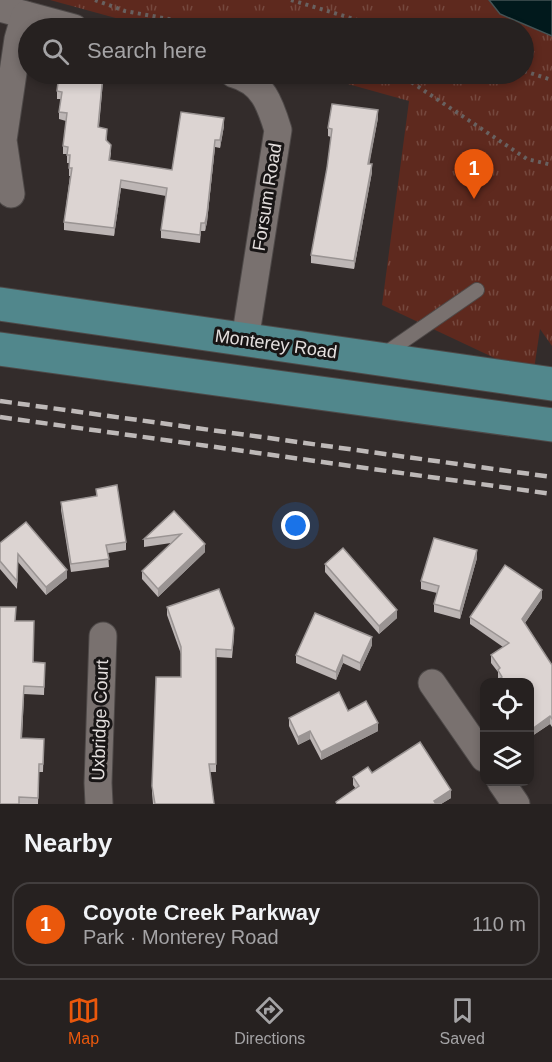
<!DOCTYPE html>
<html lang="en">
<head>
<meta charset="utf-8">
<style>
	:root { --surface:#262120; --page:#322e2d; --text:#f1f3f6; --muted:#a4a3a5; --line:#423e3e; --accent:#ea580c }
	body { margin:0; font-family:Helvetica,sans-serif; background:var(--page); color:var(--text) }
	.controls { position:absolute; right:18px; bottom:18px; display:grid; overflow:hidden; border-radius:12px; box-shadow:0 3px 9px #0003 }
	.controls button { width:54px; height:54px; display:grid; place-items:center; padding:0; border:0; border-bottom:2px solid var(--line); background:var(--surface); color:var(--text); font:30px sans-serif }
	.you { position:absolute; left:296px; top:526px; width:21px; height:21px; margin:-15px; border:4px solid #fff; border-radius:50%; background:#1a73e8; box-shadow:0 0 0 9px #1a73e833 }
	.badge { display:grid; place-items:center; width:39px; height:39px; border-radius:50%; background:var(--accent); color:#fff; font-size:20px; font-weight:700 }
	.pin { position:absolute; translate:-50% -50px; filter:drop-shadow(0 2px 3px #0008) }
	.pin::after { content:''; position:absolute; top:32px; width:21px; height:18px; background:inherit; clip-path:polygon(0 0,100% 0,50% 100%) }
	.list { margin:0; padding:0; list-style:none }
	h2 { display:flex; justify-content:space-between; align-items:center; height:78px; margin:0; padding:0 24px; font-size:26px }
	h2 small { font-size:20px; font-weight:400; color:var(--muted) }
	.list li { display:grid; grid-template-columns:39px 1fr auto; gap:18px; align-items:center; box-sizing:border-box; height:84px; margin:0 12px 12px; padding:0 12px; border:2px solid var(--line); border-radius:18px }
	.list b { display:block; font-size:22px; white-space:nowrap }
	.list p { margin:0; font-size:20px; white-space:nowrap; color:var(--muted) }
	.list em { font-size:20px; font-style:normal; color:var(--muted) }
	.icon { flex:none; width:33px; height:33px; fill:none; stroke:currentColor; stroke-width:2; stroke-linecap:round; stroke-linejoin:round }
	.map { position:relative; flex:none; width:552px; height:804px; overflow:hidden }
	.search { position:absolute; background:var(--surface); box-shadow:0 3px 9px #0003; left:18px; right:18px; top:18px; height:66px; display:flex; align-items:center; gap:15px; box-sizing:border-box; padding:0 21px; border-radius:33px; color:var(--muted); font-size:22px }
	.sheet { height:174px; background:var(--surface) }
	nav { display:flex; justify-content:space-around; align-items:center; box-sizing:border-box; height:84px; border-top:2px solid var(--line); background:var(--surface); font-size:16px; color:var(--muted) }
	nav a { display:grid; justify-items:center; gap:3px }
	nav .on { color:var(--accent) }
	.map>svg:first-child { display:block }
	.park { fill:url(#park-tufts) }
	.water { fill:#01191c; stroke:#455456; stroke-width:1.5 }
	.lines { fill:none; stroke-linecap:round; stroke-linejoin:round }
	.lane-casing { stroke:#4e4948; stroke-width:16 }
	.street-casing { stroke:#4e4948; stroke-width:29 }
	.primary-casing { stroke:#4e4948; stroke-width:35 }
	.path { stroke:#686160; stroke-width:4; stroke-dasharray:3 4.5; stroke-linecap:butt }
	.lane { stroke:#79716f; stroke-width:14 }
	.street { stroke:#79716f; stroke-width:27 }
	.primary { stroke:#51878c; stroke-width:33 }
	.rail { stroke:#beb9b8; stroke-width:4.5; stroke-dasharray:12 6; stroke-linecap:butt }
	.wall { fill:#bdb6b5 }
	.shaded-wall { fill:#9a9493 }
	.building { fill:#dcd4d2; stroke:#9a9493; stroke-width:1.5 }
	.labels { text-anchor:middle; stroke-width:6; stroke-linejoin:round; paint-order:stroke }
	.street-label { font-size:18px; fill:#e3dedd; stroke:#181515 }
</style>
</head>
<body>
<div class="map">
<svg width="552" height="804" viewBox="0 0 552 804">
	<defs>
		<pattern id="park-tufts" width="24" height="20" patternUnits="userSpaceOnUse" patternTransform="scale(1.5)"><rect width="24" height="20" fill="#5e291e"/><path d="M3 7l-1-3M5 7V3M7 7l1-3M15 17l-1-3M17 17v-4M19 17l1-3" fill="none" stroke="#75483e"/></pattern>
	</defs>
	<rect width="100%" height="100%" fill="#332c2b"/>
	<path class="park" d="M50,0H552V346L540,329L533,376L382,305L409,101L312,74H524V28H152Z"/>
	<path class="water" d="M489,0H552V36L500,14Z"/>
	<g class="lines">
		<defs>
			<path id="lane" d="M383,355L477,290"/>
			<g id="street">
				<path d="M0,8L74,28"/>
				<path d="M234,74C263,82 270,104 278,130L245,340"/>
				<path d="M11,194L3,140L18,39L25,15"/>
				<path d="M432,683L484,758"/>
				<path d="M501,782L516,804"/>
				<path d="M99,804L98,783L103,636"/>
			</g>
			<g id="primary">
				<path d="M0,304L552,384"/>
				<path d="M0,349L552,425"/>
			</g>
		</defs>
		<use href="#lane" class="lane-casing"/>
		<use href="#street" class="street-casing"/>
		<use href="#primary" class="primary-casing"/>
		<g class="path">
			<path d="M95,0L125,11L218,28"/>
			<path d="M291,0L384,28"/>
			<path d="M524,71L552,80"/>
			<path d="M399,74L527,159L552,165"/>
		</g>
		<use href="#lane" class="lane"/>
		<use href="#street" class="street"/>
		<use href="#primary" class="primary"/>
		<g class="rail">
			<path d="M0,401L552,477"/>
			<path d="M0,417L552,494"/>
		</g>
	</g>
	<g class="wall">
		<path d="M103,81L99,127L107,136V141L111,153L110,160L172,170L224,126L220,148L215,147L207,222L205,231H201L200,243L161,238V230L166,196L121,188L114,236L64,230V222L70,176H69V163H67V154H63V146L66,121L59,119V112L61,99H57V91Z"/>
		<path d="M378,118L369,164L372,172L354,269L311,263V255L327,168L331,137L328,136V128Z"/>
		<path d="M96,489L126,542V550L108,553L109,567L71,572L61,510V502L96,496Z"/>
		<path d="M174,511L205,552L158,597L142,579V571L171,543L144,547V539Z"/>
		<path d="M0,543L67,578L46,595L18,562L17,589L0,569Z"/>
		<path d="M477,558L460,619L434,612V604L437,593L421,589V581Z"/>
		<path d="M325,564L397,618L379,634L325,572Z"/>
		<path d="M542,598L525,623L552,665V727L550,724L532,736L530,733V682H499L498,678V672L491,663V655L503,647L470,624V617Z"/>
		<path d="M167,607L234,636L232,658L216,657V772H210L214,804H153L152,793L156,677H181V654L167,615Z"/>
		<path d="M16,621L34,662L45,663L44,695L24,694L22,739H44L43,772H39L38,804H0Z"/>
		<path d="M372,645L360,671L343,663L336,680L296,663V655Z"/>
		<path d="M348,711L378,731L321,760L310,739L298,745L289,726V718Z"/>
		<path d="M372,773L451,798L441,804H336V802L356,789L353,785V777Z"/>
	</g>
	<g class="shaded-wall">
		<path d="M378,110V118L368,172V164Z"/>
		<path d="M224,118V126L220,148V140Z"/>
		<path d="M215,140V147L207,222L205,231V223Z"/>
		<path d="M372,164V172L354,269V261Z"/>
		<path d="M121,180V188L114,236V228Z"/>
		<path d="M205,544V552L158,597V589Z"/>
		<path d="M477,550V558L460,619V611Z"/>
		<path d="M67,570V578L46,595V587Z"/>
		<path d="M542,590V598L522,627V619Z"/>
		<path d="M397,610V618L379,634V626Z"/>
		<path d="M372,637V645L360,671V663Z"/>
		<path d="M343,655V663L336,680V672Z"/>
		<path d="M550,716V724L532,736V729Z"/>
		<path d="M378,723V731L321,760V752Z"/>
		<path d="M310,731V739L298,745V737Z"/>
		<path d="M451,790V798L441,804H434V801Z"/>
	</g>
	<g class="building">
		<path d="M59,74H103L98,127L107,129L106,140L111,145L109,160L172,170L181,112L224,118L220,140H215L207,214L205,223H201L200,235L161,230L167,188L121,180L114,228L64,222L72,168H69L70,155H67L68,147L63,146L67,113L59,112L62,92L57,91Z"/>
		<path d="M332,104L378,110L368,164H372L354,261L311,255L327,168L332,129L328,128Z"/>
		<path d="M117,485L126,542L106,545L109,559L71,564L61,502L97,496L96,489Z"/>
		<path d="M174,511L205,544L158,589L142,571L181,534L144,539Z"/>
		<path d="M26,522L67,570L46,587L18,554L17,581L0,561V543Z"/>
		<path d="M434,538L477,550L460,611L434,604L439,586L421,581Z"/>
		<path d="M343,548L397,610L379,626L325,564Z"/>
		<path d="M505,565L542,590L522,619L552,665V719L550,716L532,729L530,725V682H502L499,679L502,677L498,670L500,668L491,655L509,643L470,617Z"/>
		<path d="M219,589L234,628L232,650L216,649V764H209L214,804H155L152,786L156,677H181V647L167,607Z"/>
		<path d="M0,607H16L15,621H34L33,662L45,663L44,687L24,686L21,738L44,739L43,764H39L38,798L19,797V804H0Z"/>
		<path d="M315,613L372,637L360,663L343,655L336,672L296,655Z"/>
		<path d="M339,692L348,711L366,701L378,723L321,752L310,731L298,737L289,718Z"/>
		<path d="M420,742L451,790L434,801L436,804H337L336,802L359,786L353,777L368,767L372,773Z"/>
	</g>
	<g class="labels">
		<g class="street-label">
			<text transform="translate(267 197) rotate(-81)" y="6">Forsum Road</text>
			<text transform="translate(276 344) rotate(8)" y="6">Monterey Road</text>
			<text transform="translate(100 720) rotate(-88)" y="6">Uxbridge Court</text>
		</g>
	</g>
</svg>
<div class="controls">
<button><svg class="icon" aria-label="locate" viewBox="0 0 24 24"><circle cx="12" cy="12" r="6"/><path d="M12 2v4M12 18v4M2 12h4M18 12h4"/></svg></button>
<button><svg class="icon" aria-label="layers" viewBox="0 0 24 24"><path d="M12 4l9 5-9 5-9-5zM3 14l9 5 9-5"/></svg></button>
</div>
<div class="you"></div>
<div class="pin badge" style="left:474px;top:199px">1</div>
<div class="search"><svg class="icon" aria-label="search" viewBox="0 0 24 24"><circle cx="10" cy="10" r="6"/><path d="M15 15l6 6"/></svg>Search here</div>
</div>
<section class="sheet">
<h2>Nearby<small></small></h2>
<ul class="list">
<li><span class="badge">1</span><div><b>Coyote Creek Parkway</b><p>Park · Monterey Road</p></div><em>110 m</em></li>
</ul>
</section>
<nav>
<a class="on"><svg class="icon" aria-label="map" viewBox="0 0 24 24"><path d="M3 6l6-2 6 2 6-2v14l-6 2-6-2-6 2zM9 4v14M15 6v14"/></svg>Map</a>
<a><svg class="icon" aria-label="directions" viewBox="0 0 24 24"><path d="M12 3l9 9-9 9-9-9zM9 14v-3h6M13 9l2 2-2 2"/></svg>Directions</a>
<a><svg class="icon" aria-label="saved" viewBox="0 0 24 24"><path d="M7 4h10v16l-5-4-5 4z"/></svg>Saved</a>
</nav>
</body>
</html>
